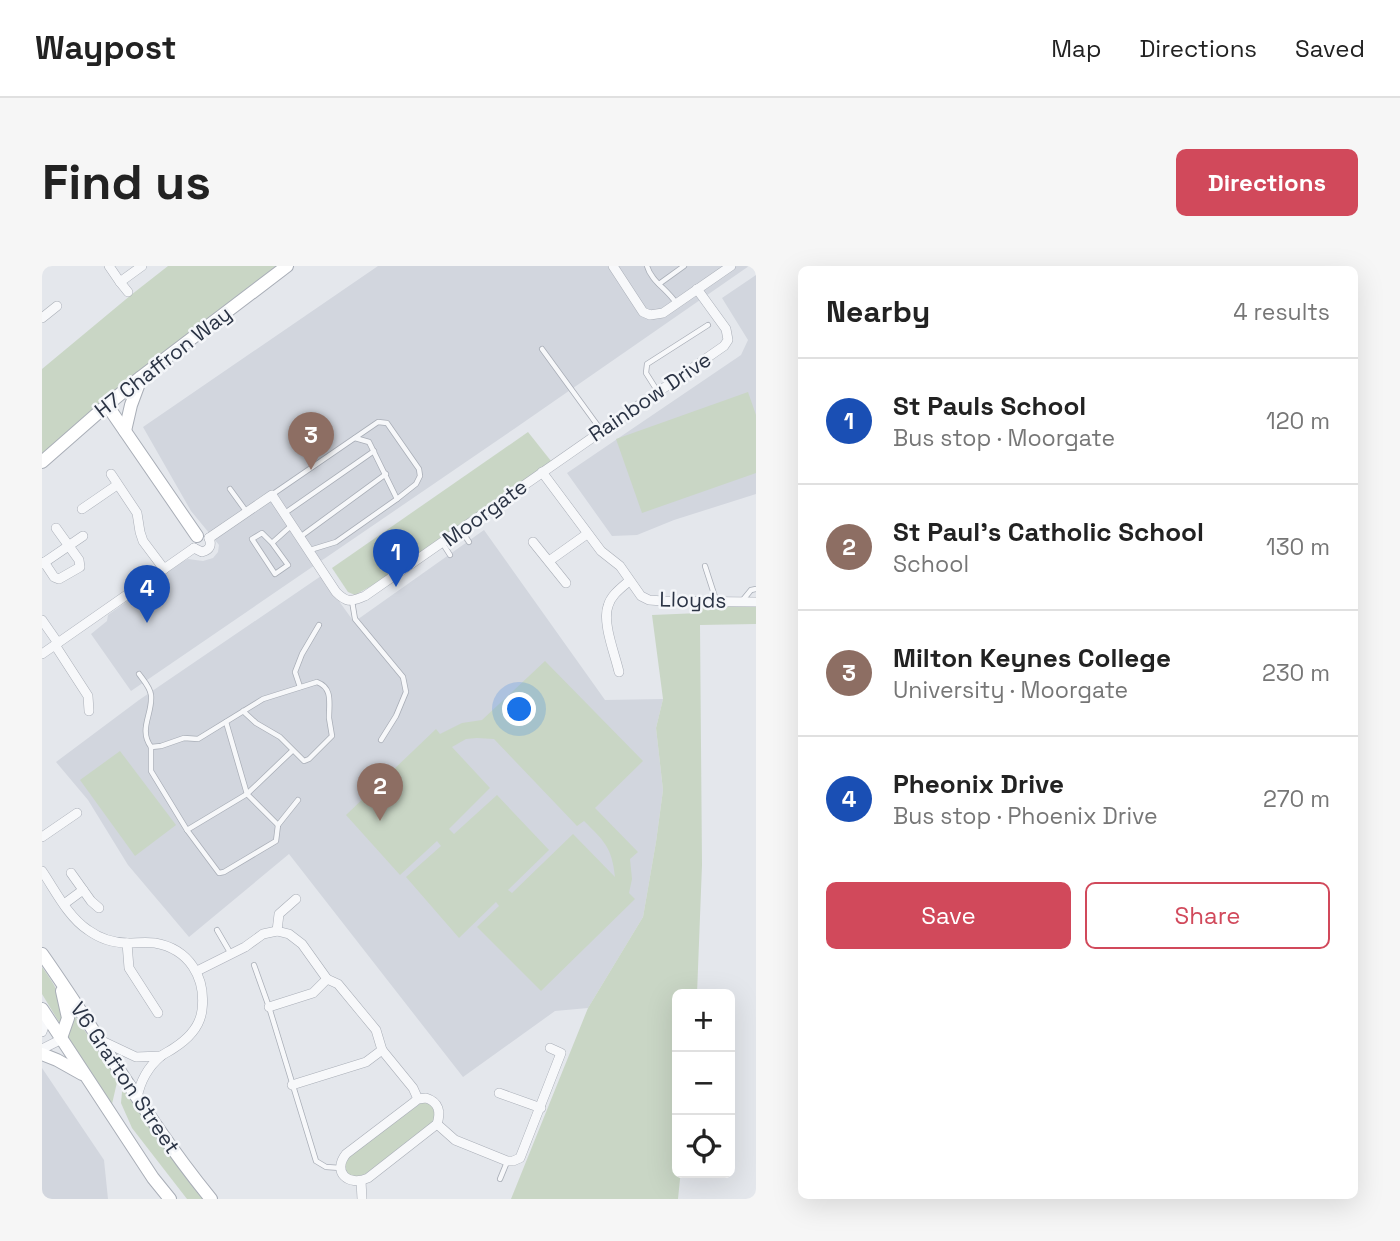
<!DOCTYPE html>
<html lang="en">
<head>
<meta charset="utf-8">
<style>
	:root { --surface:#fff; --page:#f6f6f6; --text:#222; --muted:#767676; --line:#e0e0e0; --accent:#d1495b }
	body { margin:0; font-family:"Space Grotesk",sans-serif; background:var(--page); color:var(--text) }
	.controls { position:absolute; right:21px; bottom:21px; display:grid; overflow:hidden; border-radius:10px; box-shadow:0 7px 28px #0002 }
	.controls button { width:63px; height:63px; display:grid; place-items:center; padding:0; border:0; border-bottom:2px solid var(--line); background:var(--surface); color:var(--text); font:35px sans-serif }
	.you { position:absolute; left:478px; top:444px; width:24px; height:24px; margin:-18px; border:5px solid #fff; border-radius:50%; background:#1a73e8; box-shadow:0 0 0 10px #1a73e833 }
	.badge { display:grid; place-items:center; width:46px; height:46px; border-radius:50%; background:var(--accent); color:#fff; font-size:23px; font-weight:700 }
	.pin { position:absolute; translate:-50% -58px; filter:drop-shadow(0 2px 4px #0008) }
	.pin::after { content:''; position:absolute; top:37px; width:24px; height:21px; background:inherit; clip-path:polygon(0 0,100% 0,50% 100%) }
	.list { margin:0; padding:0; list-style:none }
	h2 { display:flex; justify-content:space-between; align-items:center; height:91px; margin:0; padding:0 28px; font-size:30px }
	h2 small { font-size:23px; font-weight:400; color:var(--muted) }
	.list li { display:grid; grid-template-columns:46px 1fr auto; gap:21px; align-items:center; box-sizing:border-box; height:126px; padding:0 28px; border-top:2px solid var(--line) }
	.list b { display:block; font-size:26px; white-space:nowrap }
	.list p { margin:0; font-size:23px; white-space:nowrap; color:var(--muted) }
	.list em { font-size:23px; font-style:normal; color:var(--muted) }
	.actions { display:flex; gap:14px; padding:21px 28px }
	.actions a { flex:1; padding:16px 0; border:2px solid var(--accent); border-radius:10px; text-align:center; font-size:24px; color:var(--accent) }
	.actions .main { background:var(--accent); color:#fff }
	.icon { flex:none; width:38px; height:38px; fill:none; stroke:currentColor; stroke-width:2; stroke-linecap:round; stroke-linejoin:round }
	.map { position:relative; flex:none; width:714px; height:933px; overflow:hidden; border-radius:10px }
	header { display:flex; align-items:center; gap:42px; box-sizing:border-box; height:98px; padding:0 35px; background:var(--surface); border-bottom:2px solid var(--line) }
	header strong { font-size:33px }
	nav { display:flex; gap:38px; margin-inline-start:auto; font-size:24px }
	.intro { display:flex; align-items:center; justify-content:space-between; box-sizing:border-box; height:168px; padding:0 42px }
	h1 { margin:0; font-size:49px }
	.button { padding:18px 32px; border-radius:10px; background:var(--accent); color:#fff; font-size:24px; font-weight:700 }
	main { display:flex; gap:42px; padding:0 42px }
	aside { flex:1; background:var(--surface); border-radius:10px; box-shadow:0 7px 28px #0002 }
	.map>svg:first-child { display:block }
	.built { fill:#d2d6de }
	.green { fill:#c9d6c5; fill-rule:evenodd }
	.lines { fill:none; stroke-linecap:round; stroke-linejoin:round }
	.lane-casing { stroke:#a9aeb7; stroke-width:6 }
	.street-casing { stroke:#a9aeb7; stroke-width:10 }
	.secondary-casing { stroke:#a9aeb7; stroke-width:14 }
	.lane { stroke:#f7f8fa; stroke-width:4.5 }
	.street { stroke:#f7f8fa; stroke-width:9 }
	.secondary { stroke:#fff; stroke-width:12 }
	.labels { text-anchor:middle; stroke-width:5; stroke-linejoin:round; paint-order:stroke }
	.street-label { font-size:21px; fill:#2b3445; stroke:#f4f6f9 }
</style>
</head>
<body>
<header>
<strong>Waypost</strong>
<nav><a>Map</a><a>Directions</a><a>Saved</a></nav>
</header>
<div class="intro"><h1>Find us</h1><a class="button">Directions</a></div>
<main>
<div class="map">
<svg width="714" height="933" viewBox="0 0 714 933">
	<rect width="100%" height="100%" fill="#e4e7ec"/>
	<g class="built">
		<path d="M336,0H707L472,163L89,425L49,368L65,355L66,349L140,296L146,293L161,295L171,292L176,286L177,279L149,245L101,161Z"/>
		<path d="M714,9V228L632,254L595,269L570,270L525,207L699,89L706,74L680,32Z"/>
		<path d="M442,264L563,434L621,433L614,462L621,524L614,576L601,651L546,742L513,745L421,811L247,588L147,671L86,599L46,534L14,496L97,434L279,310L312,356Z"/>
		<path d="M0,802L62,894L66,933H0Z"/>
	</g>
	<g class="green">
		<path d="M126,0H234L122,86L0,193V103L89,29Z"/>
		<path d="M706,126L714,149V207L600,247L574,173Z"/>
		<path d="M486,166L509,195L331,319L313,329L306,326L290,302Z"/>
		<path d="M656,340L714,341V358L658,359L660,599L655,728H635V907H640L638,913L636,933H469L546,742L601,651L614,576L621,524L614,462L621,433L610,349L658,347Z"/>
		<path d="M503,395L601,495L553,542L596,586L588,593L590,613L587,627L593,633L499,725L435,661L457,640L454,636L417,672L364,611L399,580L395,575L358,609L304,549L394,463L398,468L420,457L440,454ZM435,472L452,473L535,560L542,555C562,575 570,581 573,611L531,568L470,627L466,624L507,584L455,529L412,568L407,563L448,522L410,481L424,473Z"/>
		<path d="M78,485L134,559L93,590L38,514Z"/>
		<path d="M0,701C14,721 21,730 19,755L17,756L0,728Z"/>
		<path d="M28,743L53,780L59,786L76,812L70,838L68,837L24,771Z"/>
		<path d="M83,822L165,933H145L90,862L79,837L80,826Z"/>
		<path d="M379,837C392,836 394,845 391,856L322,909L313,911L306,908C302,902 302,897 306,891Z"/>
	</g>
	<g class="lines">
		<defs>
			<g id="lane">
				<path d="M605,0C609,15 626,24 634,37"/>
				<path d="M617,18L642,0"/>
				<path d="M500,83L559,164"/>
				<path d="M616,126L604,107L605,98L666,59"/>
				<path d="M313,172L327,176L355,233"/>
				<path d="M188,223L204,245"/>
				<path d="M231,228L336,156L345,157L377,203L378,210L374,218L355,233L294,276L268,284"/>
				<path d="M243,247L332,185"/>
				<path d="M419,264L427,276"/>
				<path d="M258,271L344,208"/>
				<path d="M230,277L220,267L210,273L233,308L246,299L230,277L250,259"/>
				<path d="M401,278L408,289"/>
				<path d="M663,300L674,334"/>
				<path d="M310,335L313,353L361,411L364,426L354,450L339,474"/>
				<path d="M700,335L709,324L714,323"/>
				<path d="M97,408C102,415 108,421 109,429C111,448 96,463 109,481L119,480L142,472L156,473L221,433L275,416C291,422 287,437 287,452C288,458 289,464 290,470L267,493L262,495L238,471L214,457L201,445"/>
				<path d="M258,421L253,406L260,388L277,359"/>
				<path d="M184,456L205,528L236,559"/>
				<path d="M109,481V505L145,564L177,607L182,606L234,575L236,559L256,534"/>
				<path d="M145,564L205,528L250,485"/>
				<path d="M175,664L189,688"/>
				<path d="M212,699L227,741L274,895L284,901L299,902"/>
				<path d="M458,913L465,896"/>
			</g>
			<g id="street">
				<path d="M67,0L78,16L100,0"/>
				<path d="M571,0L601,46L608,49L621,47L689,0"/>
				<path d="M78,16L86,26"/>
				<path d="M0,52L15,40"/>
				<path d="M500,206L559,285L578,300L599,330L607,334L621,335L714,336"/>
				<path d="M69,208L95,247L98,266L101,275L122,303"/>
				<path d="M40,243L75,219"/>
				<path d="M167,272L230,229L294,326C306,338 309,335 323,330L682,80L686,74L684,63L655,23"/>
				<path d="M491,276L524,317"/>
				<path d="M152,282L160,286C168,284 170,279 167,272"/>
				<path d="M507,295L545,268"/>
				<path d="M2,296L12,311L17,313L38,301L37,294L14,262"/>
				<path d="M0,298L41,270"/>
				<path d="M0,354L16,377"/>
				<path d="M13,379L46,430L47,445"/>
				<path d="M0,388L152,282"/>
				<path d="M577,406C573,388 560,357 566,340C569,329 579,322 587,315"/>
				<path d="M0,571L35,547"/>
				<path d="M0,605C13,624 26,651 46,664C57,672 72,677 86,677C95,677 104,676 113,677C147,683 164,711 160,744C158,761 146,773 132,782C128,785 123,787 119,790C106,801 98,816 95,832"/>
				<path d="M29,607L49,635L57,642"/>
				<path d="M22,638L41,624"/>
				<path d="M235,665L237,648L254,633"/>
				<path d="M85,677L87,702L116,747"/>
				<path d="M155,705L203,681L221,668L235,665L247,668L260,678L285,713L296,718L334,764L340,784L371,822L376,833"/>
				<path d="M227,741L271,727L285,713"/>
				<path d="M0,766L2,760V748"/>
				<path d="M58,774L94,791L119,790"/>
				<path d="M0,783L14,776L19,772"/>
				<path d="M250,819L324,796L340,784"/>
				<path d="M457,827L499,842"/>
				<path d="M384,832C397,836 399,846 395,858L326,912C306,921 290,906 304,888L371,837L376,833Z"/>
				<path d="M395,858L413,874L465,895H471L478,892L519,787L508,782"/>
				<path d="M319,915L320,933"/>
			</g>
			<g id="secondary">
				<path d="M65,139L155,270"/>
				<path d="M83,165L89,139L99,112"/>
				<path d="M0,196L65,139L99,111L245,0"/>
				<path d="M0,688C57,769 106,856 169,933"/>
				<path d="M0,743L111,912L128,933"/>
				<path d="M19,772L26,752L20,725"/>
				<path d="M0,788L15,794L40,808"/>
			</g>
		</defs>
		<use href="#lane" class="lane-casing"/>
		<use href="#street" class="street-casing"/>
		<use href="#secondary" class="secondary-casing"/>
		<use href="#lane" class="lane"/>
		<use href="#street" class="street"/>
		<use href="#secondary" class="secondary"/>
	</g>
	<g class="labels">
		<g class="street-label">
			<text transform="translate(121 96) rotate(-38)" y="7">H7 Chaffron Way</text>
			<text transform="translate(608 131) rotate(-34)" y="7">Rainbow Drive</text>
			<text transform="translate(443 247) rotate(-36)" y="7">Moorgate</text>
			<text transform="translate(651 334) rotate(1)" y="7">Lloyds</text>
			<text transform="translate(83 812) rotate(56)" y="7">V6 Grafton Street</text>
		</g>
	</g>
</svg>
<div class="controls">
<button>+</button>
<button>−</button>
<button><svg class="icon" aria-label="locate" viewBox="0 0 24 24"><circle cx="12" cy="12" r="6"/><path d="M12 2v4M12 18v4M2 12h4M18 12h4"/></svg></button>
</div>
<div class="you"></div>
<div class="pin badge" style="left:354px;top:321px;background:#1a4fb4">1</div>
<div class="pin badge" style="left:338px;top:555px;background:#8d6e63">2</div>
<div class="pin badge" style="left:269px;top:204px;background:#8d6e63">3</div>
<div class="pin badge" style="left:105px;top:357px;background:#1a4fb4">4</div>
</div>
<aside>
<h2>Nearby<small>4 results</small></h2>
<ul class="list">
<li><span class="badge" style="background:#1a4fb4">1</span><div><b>St Pauls School</b><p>Bus stop · Moorgate</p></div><em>120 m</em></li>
<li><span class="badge" style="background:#8d6e63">2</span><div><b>St Paul's Catholic School</b><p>School</p></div><em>130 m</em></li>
<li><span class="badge" style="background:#8d6e63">3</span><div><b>Milton Keynes College</b><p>University · Moorgate</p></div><em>230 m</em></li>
<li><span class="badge" style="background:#1a4fb4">4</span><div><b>Pheonix Drive</b><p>Bus stop · Phoenix Drive</p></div><em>270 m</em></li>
</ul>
<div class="actions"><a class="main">Save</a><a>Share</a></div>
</aside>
</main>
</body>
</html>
